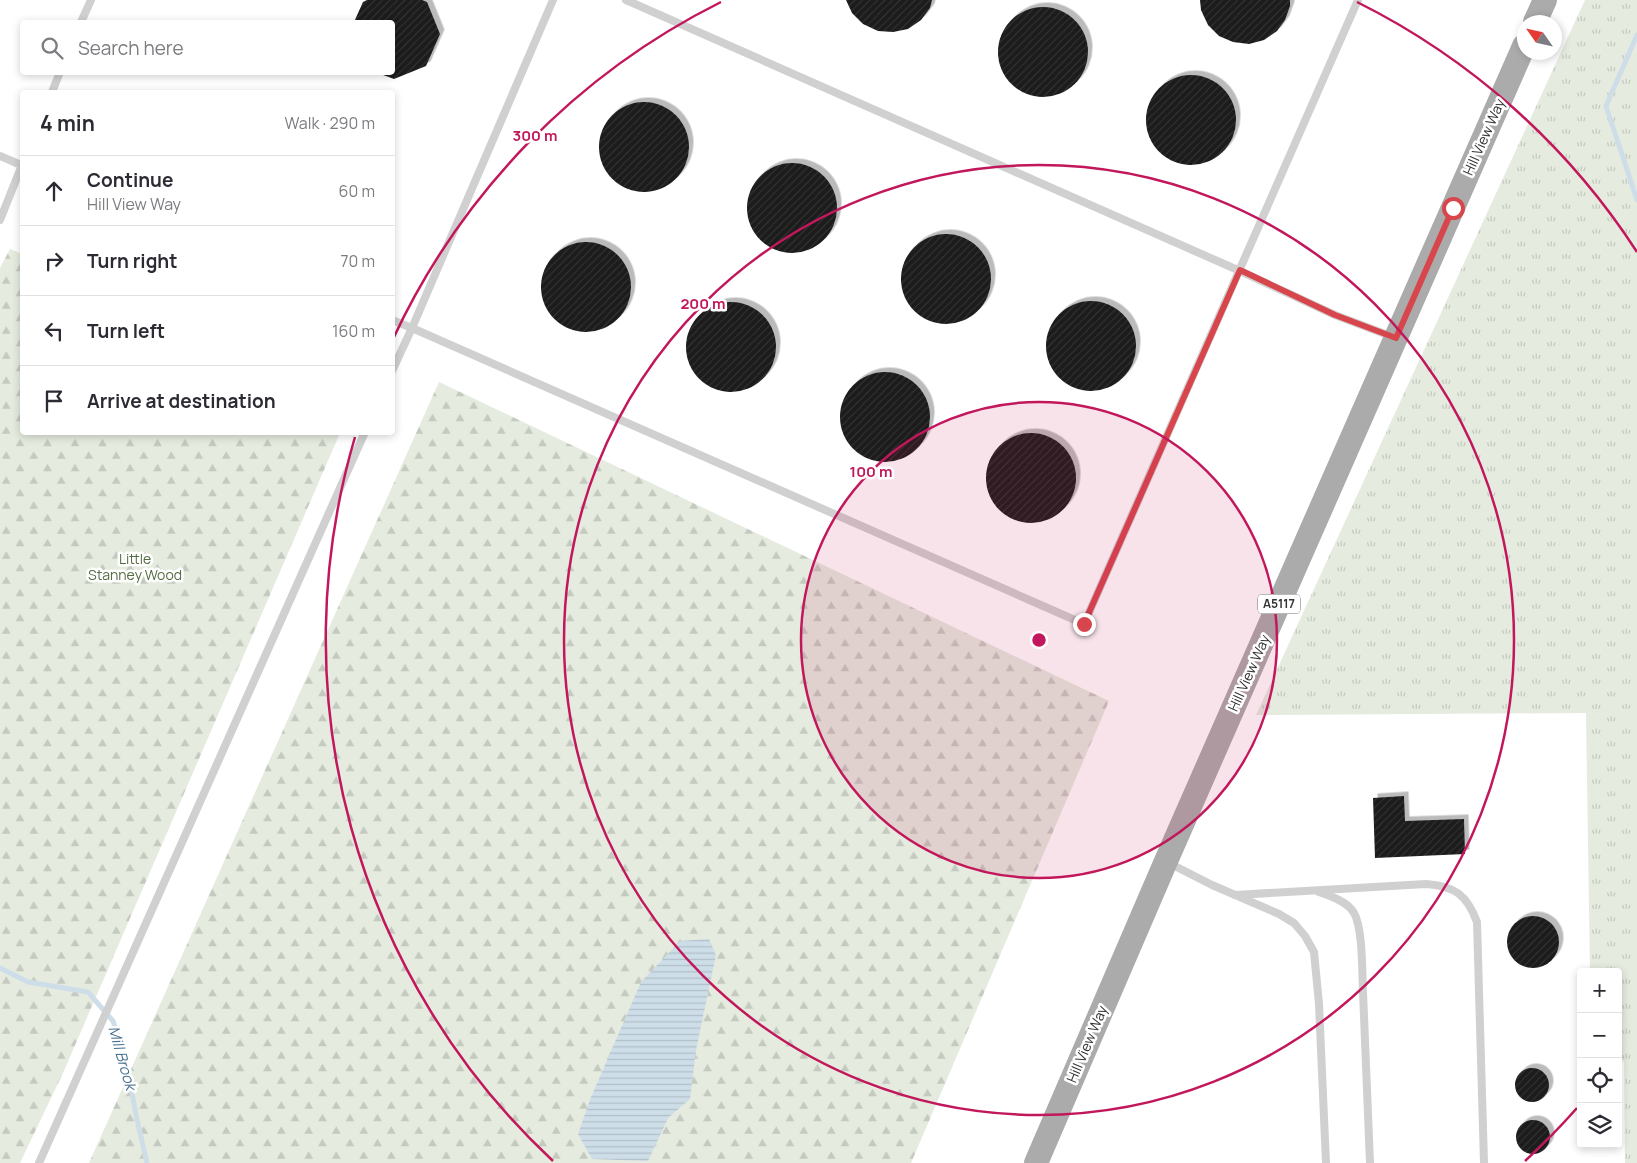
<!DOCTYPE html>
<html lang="en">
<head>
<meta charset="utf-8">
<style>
	:root { --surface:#fff; --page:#f2f2f3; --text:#2b2b33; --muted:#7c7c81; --line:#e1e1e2 }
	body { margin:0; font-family:Manrope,sans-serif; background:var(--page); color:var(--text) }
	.controls { position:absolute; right:15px; bottom:15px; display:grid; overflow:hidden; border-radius:5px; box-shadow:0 2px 8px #0003 }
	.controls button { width:45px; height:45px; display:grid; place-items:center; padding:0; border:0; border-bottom:1px solid var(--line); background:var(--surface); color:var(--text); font:25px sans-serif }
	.compass { position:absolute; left:1517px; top:15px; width:45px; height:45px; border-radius:50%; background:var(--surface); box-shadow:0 2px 8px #0003; rotate:304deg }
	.stop { position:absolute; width:15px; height:15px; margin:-11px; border:4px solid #d8464d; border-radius:50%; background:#fff }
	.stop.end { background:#d8464d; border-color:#fff; box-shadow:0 1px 5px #0008 }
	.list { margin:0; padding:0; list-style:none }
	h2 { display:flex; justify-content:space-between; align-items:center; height:65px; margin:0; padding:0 20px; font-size:21px }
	h2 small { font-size:16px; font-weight:400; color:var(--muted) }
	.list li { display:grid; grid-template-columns:32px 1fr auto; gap:15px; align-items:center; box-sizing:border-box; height:70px; padding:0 20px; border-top:1px solid var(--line) }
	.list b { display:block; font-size:19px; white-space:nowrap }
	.list p { margin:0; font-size:16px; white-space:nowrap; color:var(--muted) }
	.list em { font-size:16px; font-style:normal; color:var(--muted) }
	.icon { flex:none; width:28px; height:28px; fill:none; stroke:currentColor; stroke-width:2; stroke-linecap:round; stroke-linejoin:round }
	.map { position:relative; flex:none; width:1637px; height:1163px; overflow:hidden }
	.search { position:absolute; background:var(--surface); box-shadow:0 2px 8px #0003; left:20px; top:20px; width:375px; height:55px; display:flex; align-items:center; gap:12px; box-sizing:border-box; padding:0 18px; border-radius:5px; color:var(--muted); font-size:19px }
	.panel { position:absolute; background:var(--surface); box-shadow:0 2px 8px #0003; left:20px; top:90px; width:375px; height:345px; border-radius:5px }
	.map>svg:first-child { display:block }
	.grass { fill:url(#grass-tufts) }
	.forest { fill:url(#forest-firs) }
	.water { fill:url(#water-rules) }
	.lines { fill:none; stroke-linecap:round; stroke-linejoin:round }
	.stream { stroke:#cedee9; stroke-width:5 }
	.building { fill:url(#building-hatch); filter:url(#shadow) }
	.service { stroke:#d0d0d0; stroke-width:8 }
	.primary { stroke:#ababab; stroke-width:24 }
	.route { stroke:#d8464d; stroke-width:6 }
	.ring { fill:none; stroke:#c2185b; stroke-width:2.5 }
	.labels { text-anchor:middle; stroke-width:5; stroke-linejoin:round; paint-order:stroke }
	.shield { fill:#fff; stroke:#707070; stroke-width:1 }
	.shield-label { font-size:12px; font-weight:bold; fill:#333 }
	.street-label { font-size:14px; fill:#333; stroke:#fff }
	.park-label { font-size:14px; fill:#556b43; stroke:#fff }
	.water-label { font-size:15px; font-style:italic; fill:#46718f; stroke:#fff }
	.centre { fill:#c2185b; stroke:#fff; stroke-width:2.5 }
	.ring-label { font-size:15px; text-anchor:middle; font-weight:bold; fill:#c2185b; stroke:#fff; stroke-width:5; stroke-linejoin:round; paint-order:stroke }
</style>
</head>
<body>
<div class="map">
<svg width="1637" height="1163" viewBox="0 0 1637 1163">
	<defs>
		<pattern id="grass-tufts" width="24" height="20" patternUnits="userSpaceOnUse" patternTransform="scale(1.25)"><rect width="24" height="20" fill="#e5ebdf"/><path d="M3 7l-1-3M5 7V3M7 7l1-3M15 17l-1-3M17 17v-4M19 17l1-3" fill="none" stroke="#c5cac0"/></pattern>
		<pattern id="forest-firs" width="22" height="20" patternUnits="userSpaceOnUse" patternTransform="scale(1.25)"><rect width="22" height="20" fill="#e5ebdf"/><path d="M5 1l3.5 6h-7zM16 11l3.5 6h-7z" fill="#c5cac0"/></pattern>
		<pattern id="water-rules" width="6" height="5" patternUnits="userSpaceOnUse" patternTransform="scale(1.25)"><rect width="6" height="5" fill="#cedee9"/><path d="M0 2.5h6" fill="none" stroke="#b1bfc8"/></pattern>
		<pattern id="building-hatch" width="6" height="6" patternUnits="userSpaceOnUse" patternTransform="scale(1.25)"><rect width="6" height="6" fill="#1a1a1a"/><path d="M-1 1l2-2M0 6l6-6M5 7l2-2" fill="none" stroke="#333"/></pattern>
		<filter id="shadow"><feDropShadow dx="4.5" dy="-4.5" stdDeviation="0" flood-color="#0004"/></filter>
	</defs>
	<rect width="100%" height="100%" fill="#fff"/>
	<path class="grass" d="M1585,0H1637V1163H1625L1624,1062L1618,1055V972H1590L1586,713L1256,715Z"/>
	<g class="forest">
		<path d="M10,249L22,254V432L340,433L63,1073L20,1163H0V268Z"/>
		<path d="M439,382L1109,701L911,1163H89Z"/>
	</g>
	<path class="water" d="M709,939L716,955L696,1050L690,1099L668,1118L648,1161L592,1159L578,1134L591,1097L641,982L680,941Z"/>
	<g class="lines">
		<g class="stream">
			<path d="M1637,35L1606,106L1637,200"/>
			<path d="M0,968L28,982L88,992L113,1021L126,1062L136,1115L147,1163"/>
		</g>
	</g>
	<g class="building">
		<path d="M367,0H422L427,2L440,34L426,66L394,79L378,73L392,72V22H354L363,2Z"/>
		<path d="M846,0H932L930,8L921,20L908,29L893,32L878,31L863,24L852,13Z"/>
		<path d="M1200,0H1290V6L1285,20L1277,31L1264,40L1249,44L1233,42L1219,36L1208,25L1201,10Z"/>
		<circle cx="1043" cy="52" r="45"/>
		<circle cx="1191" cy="120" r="45"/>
		<circle cx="644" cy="147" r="45"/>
		<circle cx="792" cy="208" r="45"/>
		<circle cx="946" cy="279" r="45"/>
		<circle cx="586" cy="287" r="45"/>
		<circle cx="1091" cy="346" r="45"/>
		<circle cx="731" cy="347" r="45"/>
		<circle cx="885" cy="417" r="45"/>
		<circle cx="1031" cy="478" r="45"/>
		<path d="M1404,796L1405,821L1464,819L1465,854L1375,858L1373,798Z"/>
		<circle cx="1533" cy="942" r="26"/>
		<circle cx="1532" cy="1085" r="17"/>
		<circle cx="1533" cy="1137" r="17"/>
	</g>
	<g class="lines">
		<g class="service">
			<path d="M626,0L1240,271L1335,315L1393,337"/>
			<path d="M81,22L91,0"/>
			<path d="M52,92L60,72"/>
			<path d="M0,156L21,165"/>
			<path d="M0,220L20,170L22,171"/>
			<path d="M392,320L412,328L553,0"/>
			<path d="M392,371L412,328L1084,624L1358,0"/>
			<path d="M1167,862L1212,885L1279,914L1294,923L1305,936L1314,952L1319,1004L1326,1163"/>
			<path d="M1319,892C1331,896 1348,902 1354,913C1363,928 1362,973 1363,992C1365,1049 1368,1106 1370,1163"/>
			<path d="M1235,895L1426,884C1455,886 1467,895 1477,922L1484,1163"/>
			<path d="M39,1163L365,432"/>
		</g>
		<g class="primary">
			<path d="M1535,22L1545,0"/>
			<path d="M1036,1163L1166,861L1524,46"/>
		</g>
	</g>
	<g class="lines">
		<path class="route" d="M1084,624L1240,270L1335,315L1396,338L1453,208"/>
	</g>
	<circle cx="1039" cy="640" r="238" fill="#c2185b" fill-opacity=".12"/>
	<g class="ring">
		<circle cx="1039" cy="640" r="238"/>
		<circle cx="1039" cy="640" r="475"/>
		<path d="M1577 1108A713 713 0 0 1 1525 1161M553 1161A713 713 0 0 1 355 437M393 339A713 713 0 0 1 721 2M1357 2A713 713 0 0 1 1637 252"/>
	</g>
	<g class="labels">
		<rect class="shield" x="1258" y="594.5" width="42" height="19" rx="4"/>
		<g class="shield-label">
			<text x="1279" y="608">A5117</text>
		</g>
		<g class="street-label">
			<text transform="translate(1484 137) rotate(-66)" y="5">Hill View Way</text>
			<text transform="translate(1249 673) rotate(-66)" y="5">Hill View Way</text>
			<text transform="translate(1087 1044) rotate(-67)" y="5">Hill View Way</text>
		</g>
		<g class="park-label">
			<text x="135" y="564">Little<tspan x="135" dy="16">Stanney Wood</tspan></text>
		</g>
		<g class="water-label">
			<text transform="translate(122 1058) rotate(74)" y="5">Mill Brook</text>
		</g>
	</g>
	<circle cx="1039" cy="640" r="8" class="centre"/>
	<g class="ring-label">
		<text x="535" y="141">300 m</text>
		<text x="703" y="309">200 m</text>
		<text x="871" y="477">100 m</text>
	</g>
</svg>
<div class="controls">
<button>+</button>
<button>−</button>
<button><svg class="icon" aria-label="locate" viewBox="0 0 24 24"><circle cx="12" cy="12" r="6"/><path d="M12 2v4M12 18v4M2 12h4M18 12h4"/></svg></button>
<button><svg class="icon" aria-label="layers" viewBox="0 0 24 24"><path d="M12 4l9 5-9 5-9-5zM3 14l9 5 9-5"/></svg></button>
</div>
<svg class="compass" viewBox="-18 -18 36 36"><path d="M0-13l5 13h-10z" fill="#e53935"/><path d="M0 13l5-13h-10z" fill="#7c7c81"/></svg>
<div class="stop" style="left:1453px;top:208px"></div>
<div class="stop end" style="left:1084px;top:624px"></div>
<div class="search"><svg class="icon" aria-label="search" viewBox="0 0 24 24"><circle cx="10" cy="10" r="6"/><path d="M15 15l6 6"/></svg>Search here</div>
<section class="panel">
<h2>4 min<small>Walk · 290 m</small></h2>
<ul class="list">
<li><svg class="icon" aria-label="ahead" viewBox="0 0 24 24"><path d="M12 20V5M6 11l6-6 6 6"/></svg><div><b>Continue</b><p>Hill View Way</p></div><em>60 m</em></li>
<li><svg class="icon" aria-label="right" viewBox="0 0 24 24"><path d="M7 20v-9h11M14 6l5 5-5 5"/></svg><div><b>Turn right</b></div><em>70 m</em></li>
<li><svg class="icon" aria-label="left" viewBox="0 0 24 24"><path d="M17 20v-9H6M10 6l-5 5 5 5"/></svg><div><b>Turn left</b></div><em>160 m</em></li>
<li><svg class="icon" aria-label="arrive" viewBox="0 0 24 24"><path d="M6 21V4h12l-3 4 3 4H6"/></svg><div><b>Arrive at destination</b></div></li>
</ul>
</section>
</div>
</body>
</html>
